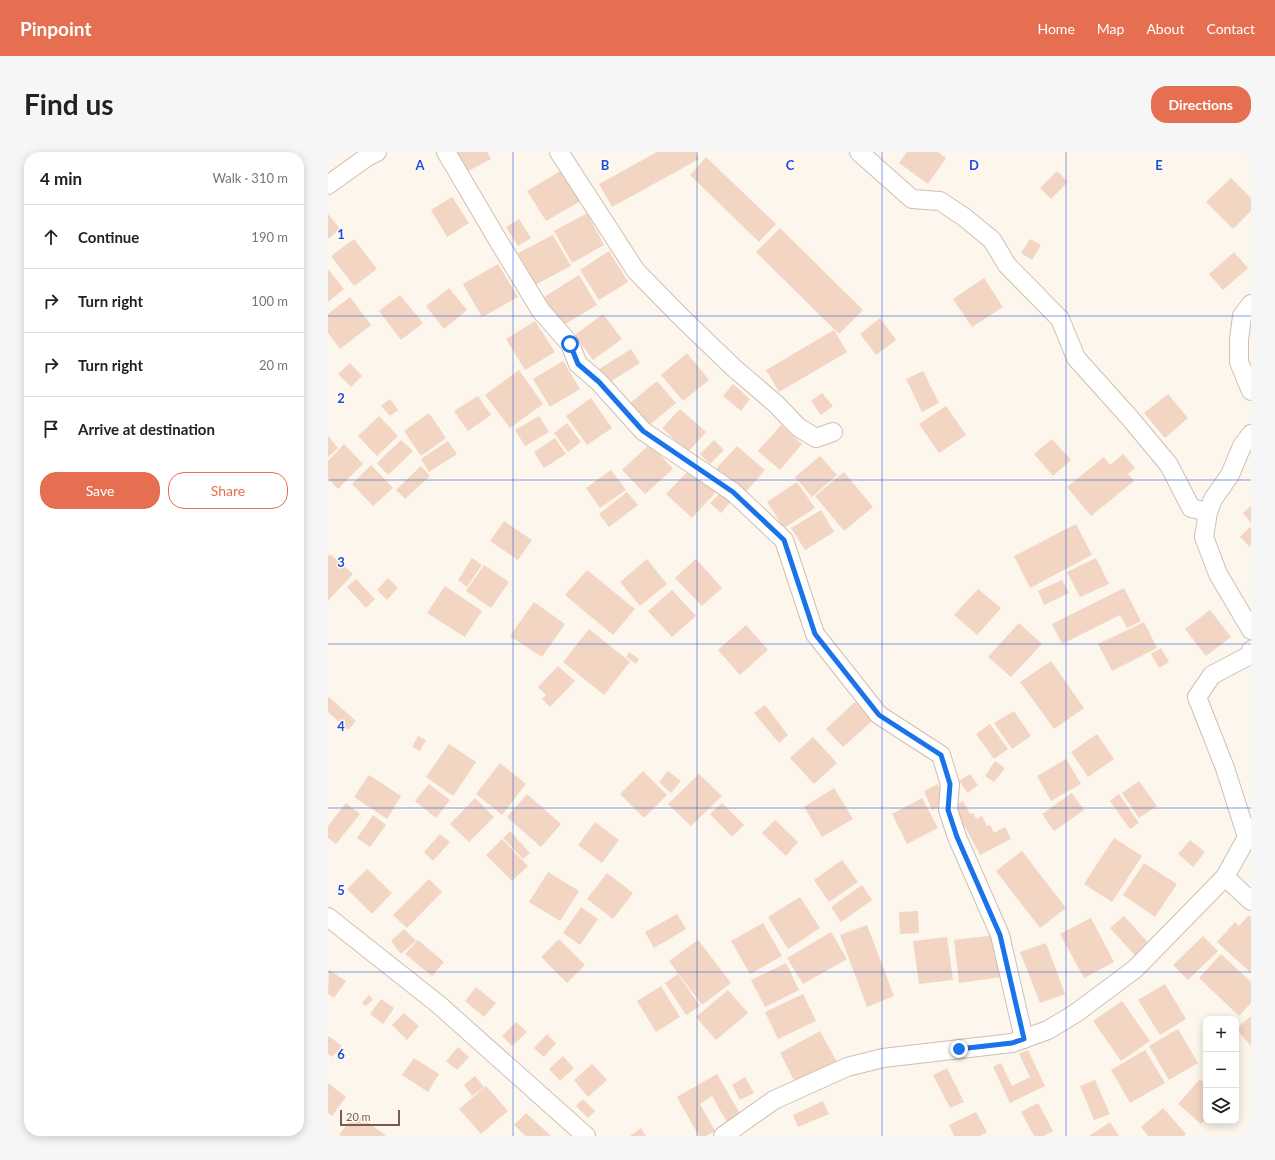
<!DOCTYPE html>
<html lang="en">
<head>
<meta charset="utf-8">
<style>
	:root { --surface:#fff; --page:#f6f6f6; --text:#222; --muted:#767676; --line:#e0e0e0; --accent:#e76f51 }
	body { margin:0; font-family:Lato,sans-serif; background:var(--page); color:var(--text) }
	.controls { position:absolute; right:12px; bottom:12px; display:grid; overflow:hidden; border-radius:8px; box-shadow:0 2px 10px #0003 }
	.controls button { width:36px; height:36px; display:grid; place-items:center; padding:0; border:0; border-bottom:1px solid var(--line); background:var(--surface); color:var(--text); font:20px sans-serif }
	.scale { position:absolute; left:12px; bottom:10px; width:60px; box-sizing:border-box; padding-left:4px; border:2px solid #7a5c4d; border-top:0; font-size:11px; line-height:14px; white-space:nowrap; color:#7a5c4d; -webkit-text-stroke:3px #fffaf3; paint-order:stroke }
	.stop { position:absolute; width:12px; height:12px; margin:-9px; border:3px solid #1a73e8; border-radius:50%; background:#fff }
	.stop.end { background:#1a73e8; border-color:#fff; box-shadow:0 1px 4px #0008 }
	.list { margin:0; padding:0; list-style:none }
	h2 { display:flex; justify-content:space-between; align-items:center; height:52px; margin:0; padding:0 16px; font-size:17px }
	h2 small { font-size:13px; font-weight:400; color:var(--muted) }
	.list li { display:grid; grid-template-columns:26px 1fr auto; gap:12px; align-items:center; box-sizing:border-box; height:64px; padding:0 16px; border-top:1px solid var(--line) }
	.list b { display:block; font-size:15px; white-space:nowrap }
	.list em { font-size:13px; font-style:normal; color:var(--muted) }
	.actions { display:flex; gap:8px; padding:12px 16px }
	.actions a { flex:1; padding:9px 0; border:1px solid var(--accent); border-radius:16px; text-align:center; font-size:14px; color:var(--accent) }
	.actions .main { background:var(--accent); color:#fff }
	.icon { flex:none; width:22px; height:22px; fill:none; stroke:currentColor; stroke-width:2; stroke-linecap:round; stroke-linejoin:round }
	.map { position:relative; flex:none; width:923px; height:984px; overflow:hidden; border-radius:16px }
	header { display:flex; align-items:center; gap:24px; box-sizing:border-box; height:56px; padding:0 20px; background:var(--accent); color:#fff }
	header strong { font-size:19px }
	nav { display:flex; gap:22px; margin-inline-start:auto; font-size:14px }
	.intro { display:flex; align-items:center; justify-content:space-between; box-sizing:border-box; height:96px; padding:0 24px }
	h1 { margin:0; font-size:28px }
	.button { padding:10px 18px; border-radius:16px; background:var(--accent); color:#fff; font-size:14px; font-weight:700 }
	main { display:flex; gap:24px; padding:0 24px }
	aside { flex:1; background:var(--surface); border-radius:16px; box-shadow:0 2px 10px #0003 }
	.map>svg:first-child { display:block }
	.building { fill:#f3d5c3 }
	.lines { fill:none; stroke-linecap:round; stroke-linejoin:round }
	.street-casing { stroke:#d1beb0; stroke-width:20 }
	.street { stroke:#fff; stroke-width:18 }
	.route { stroke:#1a73e8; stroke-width:5 }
	.grid { fill:none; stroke:#1d4ed8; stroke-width:1; stroke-opacity:0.55 }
	.grid-label { font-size:13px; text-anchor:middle; font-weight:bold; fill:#1d4ed8; stroke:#fffaf3; stroke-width:3; stroke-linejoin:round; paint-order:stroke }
</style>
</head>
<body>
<header>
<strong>Pinpoint</strong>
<nav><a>Home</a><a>Map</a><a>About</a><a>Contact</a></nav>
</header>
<div class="intro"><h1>Find us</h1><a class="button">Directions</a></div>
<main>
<aside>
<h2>4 min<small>Walk · 310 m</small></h2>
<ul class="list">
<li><svg class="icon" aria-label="ahead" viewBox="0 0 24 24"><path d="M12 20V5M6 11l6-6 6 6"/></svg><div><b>Continue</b></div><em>190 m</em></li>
<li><svg class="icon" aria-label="right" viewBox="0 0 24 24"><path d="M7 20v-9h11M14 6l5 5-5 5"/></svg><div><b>Turn right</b></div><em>100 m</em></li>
<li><svg class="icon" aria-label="right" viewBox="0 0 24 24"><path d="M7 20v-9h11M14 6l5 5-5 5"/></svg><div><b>Turn right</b></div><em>20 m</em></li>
<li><svg class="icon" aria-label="arrive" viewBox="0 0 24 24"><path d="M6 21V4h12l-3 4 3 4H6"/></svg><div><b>Arrive at destination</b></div></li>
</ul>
<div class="actions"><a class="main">Save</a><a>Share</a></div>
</aside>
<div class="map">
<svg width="923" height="984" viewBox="0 0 923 984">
	<rect width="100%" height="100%" fill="#fdf6ec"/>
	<g class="building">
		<path d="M123,0H159L163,7L135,22Z"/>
		<path d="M329,0H367L371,7L284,55L271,32Z"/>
		<path d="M579,0H610L618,6L600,32L571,11Z"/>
		<path d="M378,5L448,72L431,90L362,23Z"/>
		<path d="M234,18L253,49L218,69L199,39Z"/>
		<path d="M729,19L740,30L723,47L712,36Z"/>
		<path d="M903,26L923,46V59L905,77L878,50Z"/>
		<path d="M124,45L141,71L119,85L103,58Z"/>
		<path d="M259,61L276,93L244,111L226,79Z"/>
		<path d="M0,62L12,77L0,87Z"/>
		<path d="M191,67L203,86L190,94L178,75Z"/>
		<path d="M452,76L535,158L511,182L428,100Z"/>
		<path d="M225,83L243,114L207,133L190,101Z"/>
		<path d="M26,87L49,117L26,134L3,104Z"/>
		<path d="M702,87L713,93L704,108L693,101Z"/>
		<path d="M281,99L300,130L271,148L252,118Z"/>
		<path d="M906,100L920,116L895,138L881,122Z"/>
		<path d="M170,112L190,145L154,165L135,132Z"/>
		<path d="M0,117L16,137L0,150Z"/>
		<path d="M251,123L269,153L234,174L216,145Z"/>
		<path d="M656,126L675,155L644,175L625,147Z"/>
		<path d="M121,136L139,158L116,177L98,154Z"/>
		<path d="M72,143L95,171L73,188L51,159Z"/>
		<path d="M22,145L43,173L12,197L0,181V162Z"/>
		<path d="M275,162L294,187L265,208L247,183Z"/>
		<path d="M552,166L568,188L548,203L532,182Z"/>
		<path d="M207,169L227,200L197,218L178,187Z"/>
		<path d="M506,178L519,200L451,240L438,218Z"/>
		<path d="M303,197L312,211L280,231L271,217Z"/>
		<path d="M359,201L381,228L355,249L333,223Z"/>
		<path d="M235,209L252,237L222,255L205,227Z"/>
		<path d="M22,211L34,224L23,235L10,222Z"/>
		<path d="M191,218L215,252L182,276L157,243Z"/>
		<path d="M595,219L611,251L594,260L578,227Z"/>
		<path d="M329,229L348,251L320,274L301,252Z"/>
		<path d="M405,232L422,247L413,259L395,244Z"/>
		<path d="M494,241L505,254L493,263L483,249Z"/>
		<path d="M840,242L860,266L837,286L816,261Z"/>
		<path d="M150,244L163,263L140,279L126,259Z"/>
		<path d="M263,246L284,276L259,293L238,264Z"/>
		<path d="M62,247L70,258L62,264L53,254Z"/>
		<path d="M618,254L638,283L611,301L591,272Z"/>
		<path d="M352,257L378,280L360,300L334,276Z"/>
		<path d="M101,261L118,286L93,304L76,279Z"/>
		<path d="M51,264L70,284L49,304L30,284Z"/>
		<path d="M211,264L221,280L197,294L187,278Z"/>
		<path d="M239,271L253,290L240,300L226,281Z"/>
		<path d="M453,273L474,292L452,318L430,299Z"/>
		<path d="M0,284L10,296L0,305Z"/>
		<path d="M227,286L238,302L216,316L206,300Z"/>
		<path d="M724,287L743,308L725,324L706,302Z"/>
		<path d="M73,288L85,299L60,323L49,311Z"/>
		<path d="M386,288L396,298L382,312L372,302Z"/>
		<path d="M120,289L129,302L101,320L93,307Z"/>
		<path d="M16,292L35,312L10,337L0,326V309Z"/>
		<path d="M322,292L345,317L317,342L294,318Z"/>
		<path d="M409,294L437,318L415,343L386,319Z"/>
		<path d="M795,302L807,316L800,322L806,329L763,364L739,335L776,305L782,313Z"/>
		<path d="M492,304L509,323L484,345L467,325Z"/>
		<path d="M43,313L65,336L45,354L24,332Z"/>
		<path d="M93,314L102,324L77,347L68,338Z"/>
		<path d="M363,316L388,340L364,366L338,342Z"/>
		<path d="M283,318L298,338L272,356L258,336Z"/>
		<path d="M516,320L545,355L516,379L487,344Z"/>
		<path d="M469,330L487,356L456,376L439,350Z"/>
		<path d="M396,337L406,346L393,361L382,351Z"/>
		<path d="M299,340L310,353L281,375L271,362Z"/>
		<path d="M923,354V371L915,361Z"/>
		<path d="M493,358L506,380L477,398L463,376Z"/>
		<path d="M176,369L204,388L190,408L162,389Z"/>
		<path d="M748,372L764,403L702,436L686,404Z"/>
		<path d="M922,375L923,376V394L922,395L912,385Z"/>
		<path d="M2,402L25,422L0,449V404Z"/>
		<path d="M144,406L154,413L139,435L130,428Z"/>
		<path d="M768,406L781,432L752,445L739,420Z"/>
		<path d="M319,407L339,432L312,454L292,430Z"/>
		<path d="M368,407L394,436L374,454L347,426Z"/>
		<path d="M156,413L181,430L163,456L138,439Z"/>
		<path d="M259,418L307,457L285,483L237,443Z"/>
		<path d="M60,426L70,436L59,448L49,438Z"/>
		<path d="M28,427L47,447L38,456L19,435Z"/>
		<path d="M734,428L741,441L716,453L710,439Z"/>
		<path d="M117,434L154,459L137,485L99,461Z"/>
		<path d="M796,436L813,469L799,476L792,463L734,492L724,472Z"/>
		<path d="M650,437L673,456L649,483L626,463Z"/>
		<path d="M344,438L368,464L344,485L320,459Z"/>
		<path d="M206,450L237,472L214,505L182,484Z"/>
		<path d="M882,458L903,485L878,504L857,477Z"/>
		<path d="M816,470L829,496L784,519L770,492Z"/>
		<path d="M691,471L714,492L683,525L660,505Z"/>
		<path d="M418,473L440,498L412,523L390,498Z"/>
		<path d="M261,477L302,510L276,543L235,510Z"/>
		<path d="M833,496L841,510L831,516L823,502Z"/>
		<path d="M301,500L311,507L308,512L298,505Z"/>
		<path d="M723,509L756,556L726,577L692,530Z"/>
		<path d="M230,514L247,529L222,555L214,547L218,543L210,535Z"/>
		<path d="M1,545L28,569L20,578L0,560V546Z"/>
		<path d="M527,550L544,569L515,595L498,577Z"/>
		<path d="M437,553L460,583L451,591L426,561Z"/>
		<path d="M686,559L703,584L684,597L666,571Z"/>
		<path d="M662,572L680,597L666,607L648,582Z"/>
		<path d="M769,582L786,607L760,625L743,600Z"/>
		<path d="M90,584L98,588L92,599L84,595Z"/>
		<path d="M485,585L509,611L486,632L462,606Z"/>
		<path d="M121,592L148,610L125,644L98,625Z"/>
		<path d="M738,607L753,632L723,649L709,624Z"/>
		<path d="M667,609L677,616L666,630L657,624Z"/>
		<path d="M172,611L198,632L174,663L148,642Z"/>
		<path d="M315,619L339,643L316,666L292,642Z"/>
		<path d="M340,619L353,629L343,641L331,630Z"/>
		<path d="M371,622L394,644L363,674L340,652Z"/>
		<path d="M642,622L650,633L640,641L631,629Z"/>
		<path d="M41,623L73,644L59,667L26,645Z"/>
		<path d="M811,629L829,654L811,666L794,641Z"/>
		<path d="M101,632L122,648L108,666L87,649Z"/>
		<path d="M610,632L619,651L604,658L596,639Z"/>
		<path d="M506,636L525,667L494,685L476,655Z"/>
		<path d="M744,641L756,658L726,679L714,662Z"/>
		<path d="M199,642L233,672L213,695L179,665Z"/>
		<path d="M791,642L811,671L802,677L782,649Z"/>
		<path d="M147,646L166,665L141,690L122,672Z"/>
		<path d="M594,646L610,676L579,692L564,662Z"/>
		<path d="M635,649L642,662L645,661L648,667L654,664L659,674L662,673L666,681L677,675L683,687L652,703L637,675L634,677L622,656Z"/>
		<path d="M18,651L32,662L8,692L0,686V674Z"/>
		<path d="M394,651L416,673L404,685L382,662Z"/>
		<path d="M45,663L58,673L42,695L29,686Z"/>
		<path d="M447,668L470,690L458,704L434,681Z"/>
		<path d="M267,670L291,688L274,711L250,693Z"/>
		<path d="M182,679L202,701L195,707L175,686Z"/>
		<path d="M112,682L122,690L105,709L96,700Z"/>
		<path d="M786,686L814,704L784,750L756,732Z"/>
		<path d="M174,687L200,714L184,729L158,703Z"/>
		<path d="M862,688L877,700L865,715L850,702Z"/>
		<path d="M694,699L738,756L712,776L668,719Z"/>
		<path d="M514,708L530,730L501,750L486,728Z"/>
		<path d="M816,711L849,732L827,765L795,743Z"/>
		<path d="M39,717L64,741L44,762L19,737Z"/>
		<path d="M220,720L251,739L232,769L201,750Z"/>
		<path d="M279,721L305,741L285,767L259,747Z"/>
		<path d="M101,727L114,740L79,776L65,763Z"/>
		<path d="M534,733L544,748L513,770L503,755Z"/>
		<path d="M472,745L492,776L460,797L440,765Z"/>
		<path d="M253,755L270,767L252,793L235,781Z"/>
		<path d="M590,759L591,781L572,782L571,760Z"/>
		<path d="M349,762L358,777L326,796L317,780Z"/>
		<path d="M921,763L923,765V821L889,790L907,770L911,774Z"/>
		<path d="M796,764L825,796L812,809L782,776Z"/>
		<path d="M763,766L786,810L756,826L732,782Z"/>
		<path d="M435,771L454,804L422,822L403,789Z"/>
		<path d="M539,773L566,844L539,855L512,783Z"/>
		<path d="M76,777L88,789L73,802L63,789Z"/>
		<path d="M503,780L519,807L475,832L459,806Z"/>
		<path d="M668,783L674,825L631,831L626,788Z"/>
		<path d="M875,784L890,799L860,828L845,813Z"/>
		<path d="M619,785L625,828L591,832L585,789Z"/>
		<path d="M231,787L257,813L239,831L213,805Z"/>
		<path d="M90,788L116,810L104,824L77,802Z"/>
		<path d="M370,788L403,831L374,853L341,809Z"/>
		<path d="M718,791L737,842L712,851L692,800Z"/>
		<path d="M893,802L923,830V851L911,864L871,826Z"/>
		<path d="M458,811L471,838L437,855L423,828Z"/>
		<path d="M1,818L18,829L6,846L0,842Z"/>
		<path d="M350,822L372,854L358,863L337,831Z"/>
		<path d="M837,832L858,867L832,883L810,848Z"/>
		<path d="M333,834L352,865L328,880L309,849Z"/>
		<path d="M148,835L168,851L156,865L137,849Z"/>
		<path d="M400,838L420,861L388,888L368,865Z"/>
		<path d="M475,842L488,869L450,887L437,860Z"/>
		<path d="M41,843L45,847L38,854L34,851Z"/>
		<path d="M53,847L66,856L55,872L42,862Z"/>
		<path d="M794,849L822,889L793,909L765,869Z"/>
		<path d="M76,861L91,874L79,888L64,873Z"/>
		<path d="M923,864V894L908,877Z"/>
		<path d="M188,870L199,880L184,894L174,884Z"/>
		<path d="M850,877L870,911L841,928L821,894Z"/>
		<path d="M492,879L510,912L469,934L452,901Z"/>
		<path d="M219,882L228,891L216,905L206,896Z"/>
		<path d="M1,884L14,894L4,905L0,902V885Z"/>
		<path d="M130,895L141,905L129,918L118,909Z"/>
		<path d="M700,898L717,934L682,951L665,915L673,911L684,934L702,925L691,902Z"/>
		<path d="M817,898L837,931L802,951L783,918Z"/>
		<path d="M235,904L246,916L232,929L221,917Z"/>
		<path d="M86,906L111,922L100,940L74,923Z"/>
		<path d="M264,912L279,928L260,945L246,928Z"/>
		<path d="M619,916L636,950L622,956L605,923Z"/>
		<path d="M389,922L414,965L400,972L384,944L372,952L387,979L378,984H371L349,945Z"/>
		<path d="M147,924L156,935L144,944L136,933Z"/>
		<path d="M417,925L426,941L412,948L404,933Z"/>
		<path d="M872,927L878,933V967L873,972L850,952Z"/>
		<path d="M767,928L782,962L766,968L752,934Z"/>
		<path d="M0,931L18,945L4,964L0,961Z"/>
		<path d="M158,934L180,959L153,982L131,957Z"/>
		<path d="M255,947L267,959L260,966L248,954Z"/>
		<path d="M495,949L501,962L470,975L465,963Z"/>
		<path d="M710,951L725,979L716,984H706L693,960Z"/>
		<path d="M835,956L858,982L856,984H820L813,975Z"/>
		<path d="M648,960L659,980L652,984H626L621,973Z"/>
		<path d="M28,961L57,983V984H10Z"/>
		<path d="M198,961L223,984H198L186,973Z"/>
		<path d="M782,970L791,984H761Z"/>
		<path d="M313,976L318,984H302Z"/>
	</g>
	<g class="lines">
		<defs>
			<g id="street">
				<path d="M118,0L171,90L213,159L242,192L250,212L271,230L315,279L405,340L456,388L487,482L551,563L613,603L622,632L620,658L629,685L672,783L696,887"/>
				<path d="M231,0L308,119L354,166L406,216L448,252L470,275L488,286L505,280"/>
				<path d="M531,0L584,47L612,49L636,65L664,88L679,113L732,167L748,206L801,265L841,313L863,356L880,360"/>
				<path d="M0,33L39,5L49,0"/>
				<path d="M923,152L914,164L911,188V210L923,239"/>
				<path d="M923,282L914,294L902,323L885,347L880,360L876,385L890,422L923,478"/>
				<path d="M897,725L923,749"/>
				<path d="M0,765L110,852L258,984"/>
				<path d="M395,984L446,948L519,915L555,906L684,891L720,878L748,861L807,817L897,725L919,685L897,616L869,545L884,523L922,503L923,498"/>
			</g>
		</defs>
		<use href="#street" class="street-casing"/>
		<use href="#street" class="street"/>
	</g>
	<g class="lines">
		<path class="route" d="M242,192L250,212L271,230L315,279L405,340L456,388L487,482L551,563L613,603L622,632L620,658L629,685L672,783L696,887L684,891L631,897"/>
	</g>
	<path class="grid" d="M185,0V984M369,0V984M554,0V984M738,0V984M0,164H923M0,328H923M0,492H923M0,656H923M0,820H923"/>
	<g class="grid-label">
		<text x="92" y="18">A</text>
		<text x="277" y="18">B</text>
		<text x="462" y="18">C</text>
		<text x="646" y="18">D</text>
		<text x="831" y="18">E</text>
		<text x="13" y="87">1</text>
		<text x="13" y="251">2</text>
		<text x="13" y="415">3</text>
		<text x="13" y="579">4</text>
		<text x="13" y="743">5</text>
		<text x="13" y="907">6</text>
	</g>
</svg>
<div class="controls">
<button>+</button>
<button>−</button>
<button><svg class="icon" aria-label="layers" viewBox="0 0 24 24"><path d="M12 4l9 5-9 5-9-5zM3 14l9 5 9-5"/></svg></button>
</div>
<div class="scale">20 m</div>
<div class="stop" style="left:242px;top:192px"></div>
<div class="stop end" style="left:631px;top:897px"></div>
</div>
</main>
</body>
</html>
